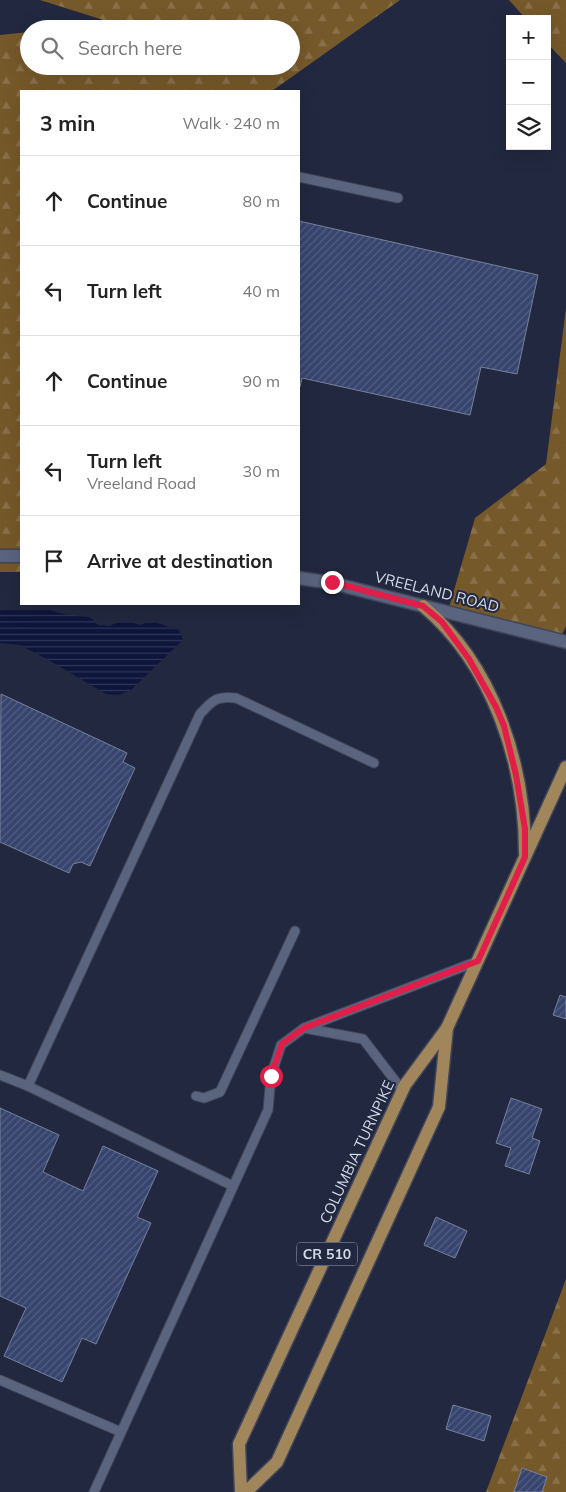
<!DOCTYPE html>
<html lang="en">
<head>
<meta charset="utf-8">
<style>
	:root { --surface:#fff; --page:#f2f2f2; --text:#222; --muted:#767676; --line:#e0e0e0 }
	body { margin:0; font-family:Mulish,sans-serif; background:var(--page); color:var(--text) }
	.controls { position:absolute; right:15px; top:15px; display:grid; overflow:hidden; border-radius:0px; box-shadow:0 5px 20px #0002 }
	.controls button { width:45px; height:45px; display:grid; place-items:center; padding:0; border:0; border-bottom:1px solid var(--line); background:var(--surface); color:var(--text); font:25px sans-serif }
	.stop { position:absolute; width:15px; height:15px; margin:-11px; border:4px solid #e11d48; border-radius:50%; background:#fff }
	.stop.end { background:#e11d48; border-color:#fff; box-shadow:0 1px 5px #0008 }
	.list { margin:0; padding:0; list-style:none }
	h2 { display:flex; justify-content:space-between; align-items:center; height:65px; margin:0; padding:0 20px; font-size:21px }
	h2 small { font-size:16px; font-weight:400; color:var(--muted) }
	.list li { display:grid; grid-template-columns:32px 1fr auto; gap:15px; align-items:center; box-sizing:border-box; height:90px; padding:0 20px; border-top:1px solid var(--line) }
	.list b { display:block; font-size:19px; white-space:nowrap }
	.list p { margin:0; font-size:16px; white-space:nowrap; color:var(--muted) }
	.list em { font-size:16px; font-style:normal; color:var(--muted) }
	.icon { flex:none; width:28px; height:28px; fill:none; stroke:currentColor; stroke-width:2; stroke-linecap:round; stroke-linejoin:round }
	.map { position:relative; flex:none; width:566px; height:1492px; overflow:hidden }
	.search { position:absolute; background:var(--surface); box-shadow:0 5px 20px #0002; left:20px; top:20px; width:280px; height:55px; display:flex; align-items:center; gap:12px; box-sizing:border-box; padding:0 18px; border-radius:28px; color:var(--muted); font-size:19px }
	.panel { position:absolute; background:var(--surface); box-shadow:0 5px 20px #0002; left:20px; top:90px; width:280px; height:515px; border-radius:0px }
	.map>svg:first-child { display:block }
	.forest { fill:url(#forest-firs) }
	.water { fill:url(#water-rules) }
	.building { fill:url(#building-hatch); stroke:#77819c }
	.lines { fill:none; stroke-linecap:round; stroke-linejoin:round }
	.service-casing { stroke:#404558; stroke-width:11 }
	.tertiary-casing { stroke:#404558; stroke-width:15 }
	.primary-casing { stroke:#404558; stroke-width:15 }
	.service { stroke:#5b647e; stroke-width:9 }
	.tertiary { stroke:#5b647e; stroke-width:12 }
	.primary { stroke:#a2865b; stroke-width:12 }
	.route { stroke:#e11d48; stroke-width:6 }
	.labels { text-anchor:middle; stroke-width:4; stroke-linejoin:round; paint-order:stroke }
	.shield { fill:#21283f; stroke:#9fa5b6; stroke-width:1 }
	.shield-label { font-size:14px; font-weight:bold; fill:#d5dae9 }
	.street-label { font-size:15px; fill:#d5dae9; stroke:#21283f }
</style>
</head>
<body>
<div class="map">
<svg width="566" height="1492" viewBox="0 0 566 1492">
	<defs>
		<pattern id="forest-firs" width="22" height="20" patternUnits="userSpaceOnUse" patternTransform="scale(1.25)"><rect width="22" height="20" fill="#76592a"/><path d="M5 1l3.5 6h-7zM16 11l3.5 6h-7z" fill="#897049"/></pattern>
		<pattern id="water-rules" width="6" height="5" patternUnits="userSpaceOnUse" patternTransform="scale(1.25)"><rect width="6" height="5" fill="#0d153b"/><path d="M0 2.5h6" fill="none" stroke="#2f3657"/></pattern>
		<pattern id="building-hatch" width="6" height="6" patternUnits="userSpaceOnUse" patternTransform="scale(1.25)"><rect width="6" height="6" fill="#37446e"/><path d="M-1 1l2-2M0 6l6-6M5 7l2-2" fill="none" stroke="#535e83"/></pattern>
	</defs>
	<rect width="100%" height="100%" fill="#21283f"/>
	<g class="forest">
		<path d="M40,0H400L272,91H21V572H0V35L29,32V66H291V29H71L116,24Z"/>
		<path d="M509,0H566V63L547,43V19H526Z"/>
		<path d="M566,308V626L558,643L448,611L475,518L546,464Z"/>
		<path d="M566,1279V1492H486Z"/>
	</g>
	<path class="water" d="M0,610H50L63,614L90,617L98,625L109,626L119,622H130L140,625L151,621L179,630L183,640L131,690L119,695L106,694L45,658L20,645L0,643Z"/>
	<g class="building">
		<path d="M299,221L538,275L517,374L481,367L470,415L302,378L300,387H299Z"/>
		<path d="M1,694L127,753L123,762L135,768L90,866L81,862L73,864L69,873L0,842Z"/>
		<path d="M560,995L566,997V1019L553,1015Z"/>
		<path d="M511,1098L542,1109L532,1138L540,1141L529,1174L505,1166L511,1148L496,1143Z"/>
		<path d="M0,1108L59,1135L43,1172L83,1191L103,1146L158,1171L137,1217L151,1223L96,1344L82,1338L62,1382L4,1356L26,1308L0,1296Z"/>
		<path d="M436,1217L467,1231L455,1258L424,1245Z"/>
		<path d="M453,1405L491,1416L484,1441L446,1429Z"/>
		<path d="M522,1468L547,1477L542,1492H514Z"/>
	</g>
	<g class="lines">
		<defs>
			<g id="service">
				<path d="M299,177L398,198"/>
				<path d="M0,1075L28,1086"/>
				<path d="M403,1091L363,1039L304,1028L478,961"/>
				<path d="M196,1096L204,1098L220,1092L295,931"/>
				<path d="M233,1186L28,1086L200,714C213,700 216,696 236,698L374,763"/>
				<path d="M0,1380L121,1432"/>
				<path d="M94,1492L268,1110L271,1076L281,1045L304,1028"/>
			</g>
			<g id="tertiary">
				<path d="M0,556H21"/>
				<path d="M299,578L332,583L566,642"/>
			</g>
			<g id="primary">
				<path d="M423,606C493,665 525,763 525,853"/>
				<path d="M241,1492L239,1444L405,1085L447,1028L566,767"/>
				<path d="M246,1492L277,1462L439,1107L447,1028"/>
			</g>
		</defs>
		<use href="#service" class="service-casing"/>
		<use href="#tertiary" class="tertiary-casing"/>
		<use href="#primary" class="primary-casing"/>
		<use href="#service" class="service"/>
		<use href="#tertiary" class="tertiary"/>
		<use href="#primary" class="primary"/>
	</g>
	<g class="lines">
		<path class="route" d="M271,1076L282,1044L304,1028L478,961L525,857V829L516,775L504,726L496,707L469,659L442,622L423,606L332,582"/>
	</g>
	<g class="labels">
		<rect class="shield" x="297" y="1242.5" width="60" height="23" rx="4"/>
		<g class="shield-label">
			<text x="327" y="1259">CR 510</text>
		</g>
		<g class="street-label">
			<text transform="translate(437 592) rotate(14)" y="5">VREELAND ROAD</text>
			<text transform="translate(357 1152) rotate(-65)" y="5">COLUMBIA TURNPIKE</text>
		</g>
	</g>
</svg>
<div class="controls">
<button>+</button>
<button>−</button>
<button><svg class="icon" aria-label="layers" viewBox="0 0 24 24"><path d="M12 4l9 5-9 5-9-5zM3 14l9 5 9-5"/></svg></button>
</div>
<div class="stop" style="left:271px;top:1076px"></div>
<div class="stop end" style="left:332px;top:582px"></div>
<div class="search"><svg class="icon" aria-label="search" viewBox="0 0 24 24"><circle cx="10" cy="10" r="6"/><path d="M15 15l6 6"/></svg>Search here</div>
<section class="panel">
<h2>3 min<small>Walk · 240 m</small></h2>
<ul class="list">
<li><svg class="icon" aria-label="ahead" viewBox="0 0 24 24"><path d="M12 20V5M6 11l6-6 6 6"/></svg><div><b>Continue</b></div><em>80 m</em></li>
<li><svg class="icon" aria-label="left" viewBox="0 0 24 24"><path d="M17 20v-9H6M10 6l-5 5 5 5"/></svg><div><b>Turn left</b></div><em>40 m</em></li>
<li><svg class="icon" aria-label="ahead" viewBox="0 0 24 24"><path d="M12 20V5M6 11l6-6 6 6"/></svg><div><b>Continue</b></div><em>90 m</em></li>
<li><svg class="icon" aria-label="left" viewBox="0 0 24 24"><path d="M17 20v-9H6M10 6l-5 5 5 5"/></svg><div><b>Turn left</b><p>Vreeland Road</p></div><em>30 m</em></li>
<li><svg class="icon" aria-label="arrive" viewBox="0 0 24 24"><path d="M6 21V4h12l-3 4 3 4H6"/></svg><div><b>Arrive at destination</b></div></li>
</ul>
</section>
</div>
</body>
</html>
